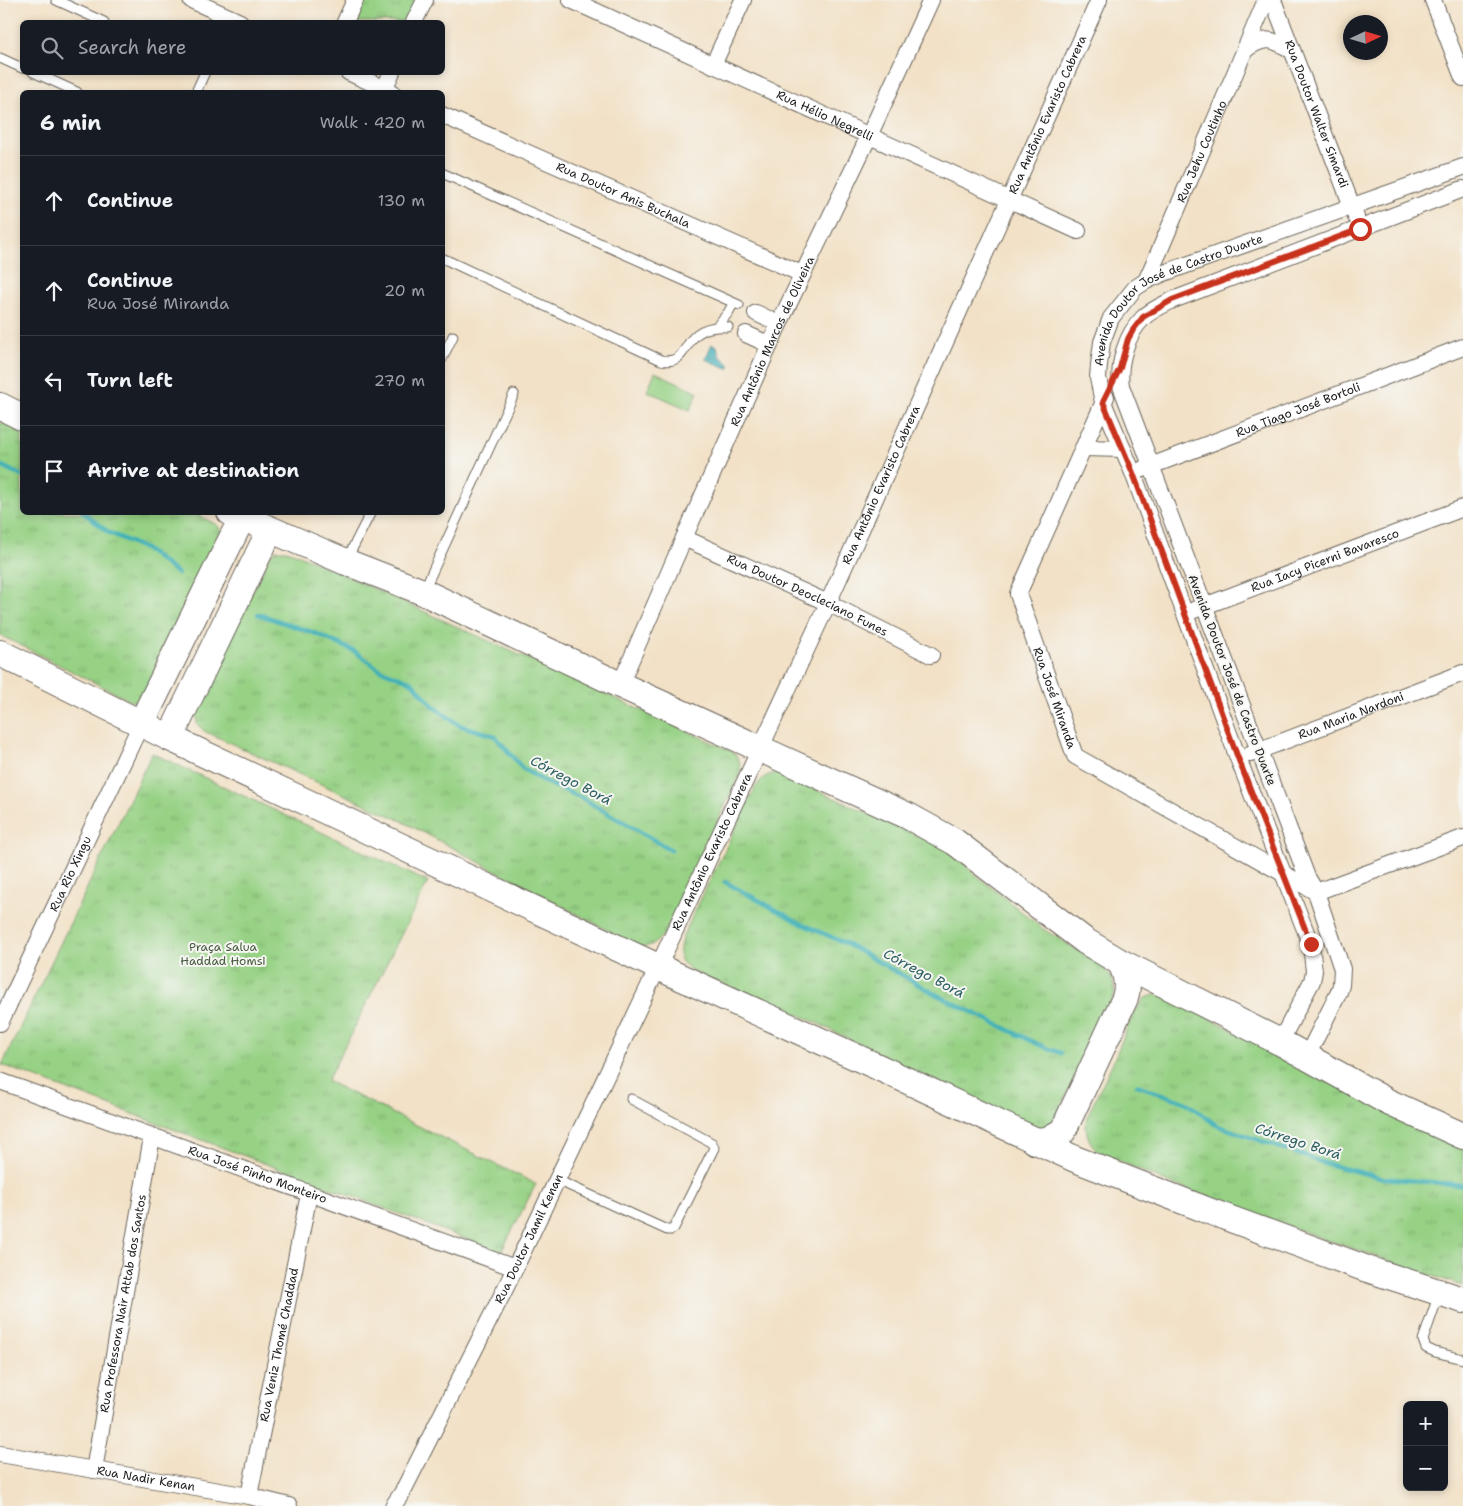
<!DOCTYPE html>
<html lang="en">
<head>
<meta charset="utf-8">
<style>
	:root { --surface:#171b24; --page:#20242c; --text:#f1f3f6; --muted:#9ea1a6; --line:#363941 }
	body { margin:0; font-family:"Shantell Sans",sans-serif; background:var(--page); color:var(--text) }
	.controls { position:absolute; right:15px; bottom:15px; display:grid; overflow:hidden; border-radius:8px; box-shadow:0 2px 8px #0003 }
	.controls button { width:45px; height:45px; display:grid; place-items:center; padding:0; border:0; border-bottom:1px solid var(--line); background:var(--surface); color:var(--text); font:25px sans-serif }
	.compass { position:absolute; left:1343px; top:15px; width:45px; height:45px; border-radius:50%; background:var(--surface); box-shadow:0 2px 8px #0003; rotate:86deg }
	.stop { position:absolute; width:15px; height:15px; margin:-11px; border:4px solid #c8321e; border-radius:50%; background:#fff }
	.stop.end { background:#c8321e; border-color:#fff; box-shadow:0 1px 5px #0008 }
	.list { margin:0; padding:0; list-style:none }
	h2 { display:flex; justify-content:space-between; align-items:center; height:65px; margin:0; padding:0 20px; font-size:21px }
	h2 small { font-size:16px; font-weight:400; color:var(--muted) }
	.list li { display:grid; grid-template-columns:32px 1fr auto; gap:15px; align-items:center; box-sizing:border-box; height:90px; padding:0 20px; border-top:1px solid var(--line) }
	.list b { display:block; font-size:19px; white-space:nowrap }
	.list p { margin:0; font-size:16px; white-space:nowrap; color:var(--muted) }
	.list em { font-size:16px; font-style:normal; color:var(--muted) }
	.icon { flex:none; width:28px; height:28px; fill:none; stroke:currentColor; stroke-width:2; stroke-linecap:round; stroke-linejoin:round }
	.map { position:relative; flex:none; width:1463px; height:1506px; overflow:hidden }
	.search { position:absolute; background:var(--surface); box-shadow:0 2px 8px #0003; left:20px; top:20px; width:425px; height:55px; display:flex; align-items:center; gap:12px; box-sizing:border-box; padding:0 18px; border-radius:8px; color:var(--muted); font-size:19px }
	.panel { position:absolute; background:var(--surface); box-shadow:0 2px 8px #0003; left:20px; top:90px; width:425px; height:425px; border-radius:8px }
	.map>svg:first-child { display:block }
	.grass { fill:url(#grass-tufts); stroke:#597650 }
	.garden { fill:#96d184; stroke:#597650 }
	.water { fill:url(#water-waves); stroke:#2e666a }
	.lines { fill:none; stroke-linecap:round; stroke-linejoin:round }
	.stream { stroke:#40b0b7; stroke-width:4.5 }
	.service-casing { stroke:#676158; stroke-width:11 }
	.minor-casing { stroke:#676158; stroke-width:18 }
	.primary-casing { stroke:#676158; stroke-width:28 }
	.service { stroke:#fff; stroke-width:9 }
	.minor { stroke:#fff; stroke-width:16 }
	.primary { stroke:#fff; stroke-width:26 }
	.route { stroke:#c8321e; stroke-width:6 }
	.labels { text-anchor:middle; stroke-width:4; stroke-linejoin:round; paint-order:stroke }
	.street-label { font-size:12px; fill:#1c1c1c; stroke:#f6f6f2 }
	.park-label { font-size:12px; fill:#475b40; stroke:#f6f6f2 }
	.water-label { font-size:14px; font-style:italic; fill:#2c5f62; stroke:#f6f6f2 }
</style>
</head>
<body>
<div class="map">
<svg width="1463" height="1506" viewBox="0 0 1463 1506">
	<defs>
		<pattern id="grass-tufts" width="24" height="20" patternUnits="userSpaceOnUse" patternTransform="scale(1.25)"><rect width="24" height="20" fill="#96d184"/><path d="M3 7l-1-3M5 7V3M7 7l1-3M15 17l-1-3M17 17v-4M19 17l1-3" fill="none" stroke="#81b371"/></pattern>
		<pattern id="water-waves" width="16" height="10" patternUnits="userSpaceOnUse" patternTransform="scale(1.25)"><rect width="16" height="10" fill="#40b0b7"/><path d="M0 5q4-4 8 0t8 0" fill="none" stroke="#358e94"/></pattern>
	</defs>
	<rect width="100%" height="100%" fill="#f6f6f2"/>
	<filter id="ink" filterUnits="userSpaceOnUse"><feTurbulence type="fractalNoise" baseFrequency=".02" numOctaves="2"/><feDisplacementMap in="SourceGraphic" scale="10" xChannelSelector="R" yChannelSelector="G"/><feConvolveMatrix kernelMatrix="1 2 1 2 8 2 1 2 1" color-interpolation-filters="sRGB"/></filter>
	<filter id="wash" filterUnits="userSpaceOnUse"><feTurbulence type="fractalNoise" baseFrequency=".0096" numOctaves="4" result="noise"/><feDisplacementMap in="SourceGraphic" scale="20" xChannelSelector="R" yChannelSelector="G"/><feGaussianBlur stdDeviation="1.12" result="paint"/><feColorMatrix in="noise" values="0 0 0 0 0 0 0 0 0 0 0 0 0 0 0 0 0 1.4 0 .05"/><feComposite in="paint" operator="in"/></filter>
	<g filter="url(#wash)">
		<rect width="100%" height="100%" fill="#f2e1c6"/>
		<g class="grass">
			<path d="M361,0H420L409,22H351Z"/>
			<path d="M0,422L22,433V512L194,513L217,525L224,534L141,702H135L129,700L0,635Z"/>
			<path d="M277,550H286L295,553L731,751C741,758 742,767 738,778L664,934C656,943 649,949 637,946L400,820L204,731L197,724L196,712L270,555Z"/>
			<path d="M152,753L428,882L327,1081L536,1184L501,1252L2,1065Z"/>
			<path d="M779,773L949,850L971,871L1043,929L1100,964L1109,974L1113,982L1115,993L1052,1125L1041,1130L897,1063L811,1020L698,974C679,963 677,959 682,938L755,788C763,777 766,774 779,773Z"/>
			<path d="M1155,995L1167,997L1463,1145V1286L1316,1236L1164,1181L1099,1152C1088,1143 1084,1131 1087,1117L1113,1062L1133,1014L1145,998Z"/>
		</g>
		<path class="garden" d="M655,372L698,392L690,410L647,391Z"/>
		<path class="water" d="M712,344L717,346L719,355L729,364V369L705,359Z"/>
		<g class="lines">
			<g class="stream">
				<path d="M0,465L22,476"/>
				<path d="M83,512L108,532L145,549L178,574"/>
				<path d="M258,614L317,634L354,651L379,669L412,682L433,706L459,725L495,736L522,768L545,782L582,798L671,850"/>
				<path d="M725,882L802,924L847,944L939,996L1044,1047L1061,1053"/>
				<path d="M1137,1085L1187,1103L1216,1125L1327,1164L1383,1178L1463,1185"/>
			</g>
		</g>
	</g>
	<g filter="url(#ink)">
		<g class="lines">
			<defs>
				<g id="service">
					<path d="M56,0L104,22"/>
					<path d="M0,58L22,68"/>
					<path d="M33,72L77,92"/>
					<path d="M196,92L205,72"/>
					<path d="M442,173L739,305"/>
					<path d="M442,258L661,360C684,365 683,345 697,334C706,327 718,326 728,327"/>
					<path d="M717,326L728,313L733,304"/>
					<path d="M442,359L453,336"/>
					<path d="M347,559L371,512"/>
					<path d="M424,590L514,394"/>
					<path d="M557,1180L667,1230H671L674,1228L714,1148L712,1143L631,1099"/>
					<path d="M1439,1294L1423,1340L1426,1348L1435,1352L1463,1359"/>
				</g>
				<g id="minor">
					<path d="M191,0L240,22"/>
					<path id="s1" d="M571,0L1078,231"/>
					<path id="s2" d="M1273,0L1356,217"/>
					<path d="M1433,0L1463,78"/>
					<path d="M345,22L355,0"/>
					<path d="M414,22L425,0"/>
					<path d="M1245,50C1264,36 1273,38 1292,51"/>
					<path d="M713,65L743,0"/>
					<path d="M348,72L392,92"/>
					<path d="M384,89L392,72"/>
					<path id="s3" d="M442,115L802,274"/>
					<path id="s4" d="M1146,281L1159,252L1266,0"/>
					<path d="M756,313L779,324"/>
					<path d="M746,334L770,345"/>
					<path id="s5" d="M1106,397L1018,594L1075,756L1316,892L1463,838"/>
					<path d="M1083,448L1123,449"/>
					<path id="s6" d="M1143,469L1463,347"/>
					<path id="s7" d="M684,538L828,603L931,655"/>
					<path id="s8" d="M1194,610L1463,508"/>
					<path id="s9" d="M620,685L684,538L779,324L869,136L931,0"/>
					<path id="s10" d="M1250,754L1463,673"/>
					<path id="s11" d="M0,1023L141,724"/>
					<path id="s12" d="M1280,1042L1312,981L1314,971L1311,945L1238,758L1133,473L1103,402L1098,378L1099,365L1102,342L1111,318L1135,288L1146,281L1164,273L1463,167"/>
					<path d="M1307,1056L1339,992L1341,985L1342,969L1316,892L1307,877L1121,386C1118,363 1126,335 1143,318C1151,310 1163,305 1173,300L1463,189"/>
					<path id="s13" d="M0,1081L515,1268"/>
					<path id="s14" d="M0,1454L249,1496L289,1506"/>
					<path id="s15" d="M94,1470L152,1137"/>
					<path id="s16" d="M249,1496L309,1194"/>
					<path id="s17" d="M393,1506L402,1493L507,1285L658,967L760,749L828,603L1099,0"/>
				</g>
				<g id="primary">
					<path d="M0,406L22,417"/>
					<path d="M230,512L346,562L423,592L620,685L908,816L955,842L1085,941L1120,962L1280,1042L1388,1102L1463,1136"/>
					<path d="M0,653L170,738L658,967L878,1067L1075,1159L1209,1211L1367,1269L1463,1300"/>
					<path d="M141,724L227,548L242,518"/>
					<path d="M170,738L270,530"/>
					<path d="M1034,1141L1047,1140L1063,1131L1125,998C1129,985 1127,974 1120,962"/>
				</g>
			</defs>
			<use href="#service" class="service-casing"/>
			<use href="#minor" class="minor-casing"/>
			<use href="#primary" class="primary-casing"/>
			<use href="#service" class="service"/>
			<use href="#minor" class="minor"/>
			<use href="#primary" class="primary"/>
		</g>
	</g>
	<g class="lines" filter="url(#ink)">
		<path class="route" d="M1311,944L1238,758L1133,473L1103,402L1120,368L1128,339L1133,330L1143,317L1172,300L1360,229"/>
	</g>
	<g class="labels">
		<g class="street-label">
			<text dy="4" stroke="none"><textPath href="#s2" startOffset="122">Rua Doutor Walter Simardi</textPath></text>
			<text dy="4" stroke="none"><textPath href="#s17" startOffset="1538">Rua Antônio Evaristo Cabrera</textPath></text>
			<text dy="4" stroke="none"><textPath href="#s1" startOffset="279">Rua Hélio Negrelli</textPath></text>
			<text dy="4" stroke="none"><textPath href="#s4" startOffset="141">Rua Jehu Coutinho</textPath></text>
			<text dy="4" stroke="none"><textPath href="#s3" startOffset="198">Rua Doutor Anis Buchala</textPath></text>
			<text dy="4" stroke="none"><textPath href="#s12" startOffset="836">Avenida Doutor José de Castro Duarte</textPath></text>
			<text dy="4" stroke="none"><textPath href="#s9" startOffset="376">Rua Antônio Marcos de Oliveira</textPath></text>
			<text dy="4" stroke="none"><textPath href="#s6" startOffset="166">Rua Tiago José Bortoli</textPath></text>
			<text dy="4" stroke="none"><textPath href="#s17" startOffset="1132">Rua Antônio Evaristo Cabrera</textPath></text>
			<text dy="4" stroke="none"><textPath href="#s8" startOffset="140">Rua Iacy Picerni Bavaresco</textPath></text>
			<text dy="4" stroke="none"><textPath href="#s7" startOffset="136">Rua Doutor Deocleciano Funes</textPath></text>
			<text transform="translate(1232 680) rotate(69)" y="4">Avenida Doutor José de Castro Duarte</text>
			<text dy="4" stroke="none"><textPath href="#s5" startOffset="326">Rua José Miranda</textPath></text>
			<text dy="4" stroke="none"><textPath href="#s10" startOffset="108">Rua Maria Nardoni</textPath></text>
			<text dy="4" stroke="none"><textPath href="#s17" startOffset="728">Rua Antônio Evaristo Cabrera</textPath></text>
			<text dy="4" stroke="none"><textPath href="#s11" startOffset="165">Rua Rio Xingu</textPath></text>
			<text dy="4" stroke="none"><textPath href="#s13" startOffset="274">Rua José Pinho Monteiro</textPath></text>
			<text dy="4" stroke="none"><textPath href="#s17" startOffset="300">Rua Doutor Jamil Kenan</textPath></text>
			<text dy="4" stroke="none"><textPath href="#s15" startOffset="169">Rua Professora Nair Attab dos Santos</textPath></text>
			<text dy="4" stroke="none"><textPath href="#s16" startOffset="154">Rua Veniz Thomé Chaddad</textPath></text>
			<text dy="4" stroke="none"><textPath href="#s14" startOffset="148">Rua Nadir Kenan</textPath></text>
		</g>
		<g class="park-label">
			<text x="223" y="951">Praça Salua<tspan x="223" dy="14">Haddad Homsi</tspan></text>
		</g>
		<g class="water-label">
			<text transform="translate(571 780) rotate(28)" y="5">Córrego Borá</text>
			<text transform="translate(924 973) rotate(28)" y="5">Córrego Borá</text>
			<text transform="translate(1298 1141) rotate(18)" y="5">Córrego Borá</text>
		</g>
	</g>
</svg>
<div class="controls">
<button>+</button>
<button>−</button>
</div>
<svg class="compass" viewBox="-18 -18 36 36"><path d="M0-13l5 13h-10z" fill="#e53935"/><path d="M0 13l5-13h-10z" fill="#9ea1a6"/></svg>
<div class="stop" style="left:1360px;top:229px"></div>
<div class="stop end" style="left:1311px;top:944px"></div>
<div class="search"><svg class="icon" aria-label="search" viewBox="0 0 24 24"><circle cx="10" cy="10" r="6"/><path d="M15 15l6 6"/></svg>Search here</div>
<section class="panel">
<h2>6 min<small>Walk · 420 m</small></h2>
<ul class="list">
<li><svg class="icon" aria-label="ahead" viewBox="0 0 24 24"><path d="M12 20V5M6 11l6-6 6 6"/></svg><div><b>Continue</b></div><em>130 m</em></li>
<li><svg class="icon" aria-label="ahead" viewBox="0 0 24 24"><path d="M12 20V5M6 11l6-6 6 6"/></svg><div><b>Continue</b><p>Rua José Miranda</p></div><em>20 m</em></li>
<li><svg class="icon" aria-label="left" viewBox="0 0 24 24"><path d="M17 20v-9H6M10 6l-5 5 5 5"/></svg><div><b>Turn left</b></div><em>270 m</em></li>
<li><svg class="icon" aria-label="arrive" viewBox="0 0 24 24"><path d="M6 21V4h12l-3 4 3 4H6"/></svg><div><b>Arrive at destination</b></div></li>
</ul>
</section>
</div>
</body>
</html>
